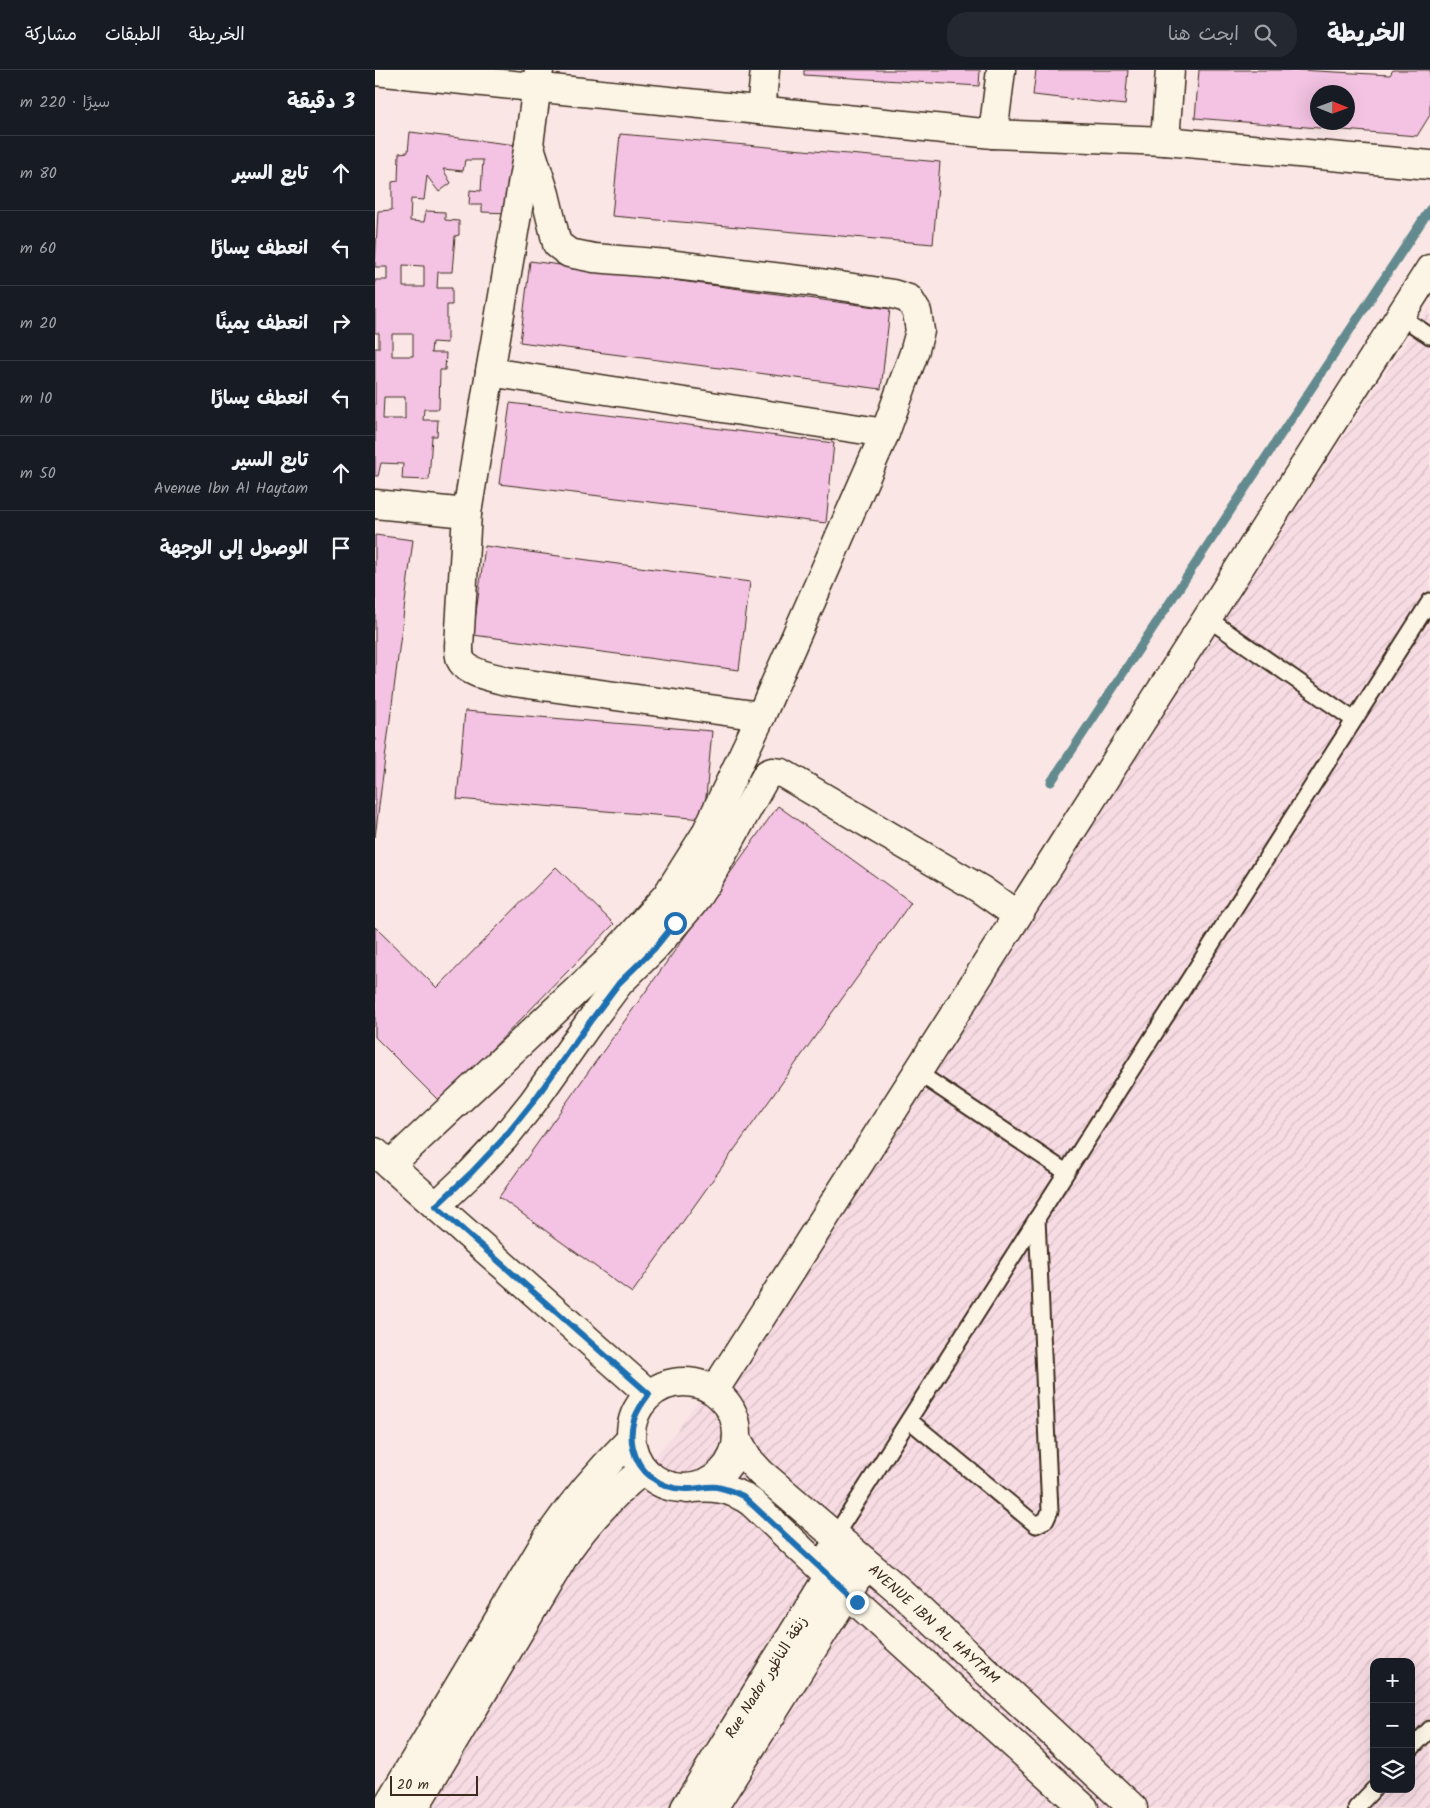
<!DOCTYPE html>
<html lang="ar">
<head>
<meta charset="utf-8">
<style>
	:root { --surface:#171b24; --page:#242831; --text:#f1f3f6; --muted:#9ea1a6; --line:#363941 }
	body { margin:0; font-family:Kalam,"Playpen Sans Arabic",sans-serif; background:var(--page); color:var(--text); direction:rtl }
	.controls { position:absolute; right:15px; bottom:15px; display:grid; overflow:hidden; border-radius:10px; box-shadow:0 5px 20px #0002 }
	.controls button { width:45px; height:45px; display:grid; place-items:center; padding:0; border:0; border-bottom:1px solid var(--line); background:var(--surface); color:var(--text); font:25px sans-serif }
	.compass { position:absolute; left:935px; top:15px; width:45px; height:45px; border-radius:50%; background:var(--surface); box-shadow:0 5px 20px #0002; rotate:91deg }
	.scale { position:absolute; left:15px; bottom:12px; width:88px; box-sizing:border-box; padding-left:5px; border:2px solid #3b2a1e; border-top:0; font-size:14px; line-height:18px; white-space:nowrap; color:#3b2a1e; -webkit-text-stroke:4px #fcf5e5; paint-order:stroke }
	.stop { position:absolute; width:15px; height:15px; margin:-11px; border:4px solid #1f6fb2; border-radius:50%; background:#fff }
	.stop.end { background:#1f6fb2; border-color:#fff; box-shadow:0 1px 5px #0008 }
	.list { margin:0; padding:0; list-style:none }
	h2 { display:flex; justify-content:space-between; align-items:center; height:65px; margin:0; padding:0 20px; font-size:21px }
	h2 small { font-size:16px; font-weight:400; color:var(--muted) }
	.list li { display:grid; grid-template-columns:32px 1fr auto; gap:15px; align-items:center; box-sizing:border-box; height:75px; padding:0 20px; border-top:1px solid var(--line) }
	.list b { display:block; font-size:19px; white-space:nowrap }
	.list p { margin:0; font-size:16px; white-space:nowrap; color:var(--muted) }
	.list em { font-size:16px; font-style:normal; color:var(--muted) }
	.icon { flex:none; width:28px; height:28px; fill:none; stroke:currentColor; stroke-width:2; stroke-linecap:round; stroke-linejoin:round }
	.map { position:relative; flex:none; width:1055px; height:1738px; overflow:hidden; direction:ltr }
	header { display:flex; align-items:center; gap:30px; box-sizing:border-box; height:70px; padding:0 25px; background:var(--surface); border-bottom:1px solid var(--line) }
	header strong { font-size:24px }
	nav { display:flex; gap:28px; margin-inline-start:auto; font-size:18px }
	.search { width:350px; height:45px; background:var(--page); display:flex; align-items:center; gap:12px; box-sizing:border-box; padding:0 18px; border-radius:20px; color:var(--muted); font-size:19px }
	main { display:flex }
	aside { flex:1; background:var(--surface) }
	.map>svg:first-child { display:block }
	.industrial { fill:url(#industrial-furrows); fill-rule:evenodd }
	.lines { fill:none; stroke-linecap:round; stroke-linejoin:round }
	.stream { stroke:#638b8f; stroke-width:9 }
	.building { fill:#f4c3e3; stroke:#3b2a1e; fill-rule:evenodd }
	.service-casing { stroke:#3b2a1e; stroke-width:19 }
	.minor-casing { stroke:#3b2a1e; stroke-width:31 }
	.service { stroke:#fcf5e5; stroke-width:15 }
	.minor { stroke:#fcf5e5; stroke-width:28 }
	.route { stroke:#1f6fb2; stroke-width:6 }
	.labels { text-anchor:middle; stroke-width:4; stroke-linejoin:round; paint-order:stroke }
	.street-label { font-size:15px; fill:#3b2a1e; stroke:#fcf5e5 }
</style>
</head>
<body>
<header>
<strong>الخريطة</strong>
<div class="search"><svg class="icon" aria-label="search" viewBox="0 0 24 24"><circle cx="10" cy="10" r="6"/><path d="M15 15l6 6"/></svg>ابحث هنا</div>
<nav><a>الخريطة</a><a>الطبقات</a><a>مشاركة</a></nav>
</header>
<main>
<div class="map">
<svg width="1055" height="1738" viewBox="0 0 1055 1738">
	<defs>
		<pattern id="industrial-furrows" width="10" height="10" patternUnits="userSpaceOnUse" patternTransform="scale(1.25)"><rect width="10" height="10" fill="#f8dce4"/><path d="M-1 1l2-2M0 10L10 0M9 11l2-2" fill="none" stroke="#d6bdc3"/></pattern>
	</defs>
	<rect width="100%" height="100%" fill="#fae6e4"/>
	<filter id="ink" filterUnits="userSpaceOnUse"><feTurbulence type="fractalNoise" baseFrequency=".02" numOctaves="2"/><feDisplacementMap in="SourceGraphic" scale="10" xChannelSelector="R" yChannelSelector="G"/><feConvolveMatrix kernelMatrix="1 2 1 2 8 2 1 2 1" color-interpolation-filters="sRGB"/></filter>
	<g filter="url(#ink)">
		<path class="industrial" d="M1055,236V1738H43L194,1483L302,1361L505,1071ZM999,1592H1036V1719H999Z"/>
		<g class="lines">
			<path class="stream" d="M676,712L1055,139"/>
		</g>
		<g class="building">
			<path d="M429,0H605L604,16L429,5Z"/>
			<path d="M661,0H753L750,35L658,25Z"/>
			<path d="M824,0H924L1015,5L1018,0H1055V45L1042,66L820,48ZM942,22H972V52H942Z"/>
			<path d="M35,62L141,75L135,143L107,142V135H94L95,120L106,121L108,90H90L88,101L68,99L76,113L64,122L52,106L49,130L36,129L35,151L49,152L51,141L70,142V150L84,151V165L80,166L77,202H63L62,218H77V235H72V273L57,272L56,283H71L70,300H65L64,339H49L48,350H63L62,366H57L54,410L27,409L28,394L6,393L3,406H0V278H4V263H0V210H12V197H0L3,141L17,140V112L23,111L24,83L33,82ZM28,195L49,196V217H28ZM17,264H38V286H17ZM9,327H30V349H8Z"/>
			<path d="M245,64L565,92L558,174L237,146Z"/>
			<path d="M155,191L515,239L506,319L145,272Z"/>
			<path d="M135,333L459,373L451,453L124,414Z"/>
			<path d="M0,465L38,470L0,767Z"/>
			<path d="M110,476L375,512L364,600L98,565Z"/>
			<path d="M90,641L337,661L329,749L82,729Z"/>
			<path d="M403,736L536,832L257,1223L124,1127Z"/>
			<path d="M181,797L239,854L65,1032L0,967V857L62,918Z"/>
		</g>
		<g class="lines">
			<defs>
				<g id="service">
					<path d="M1025,246L1055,266"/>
					<path d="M832,548L979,650"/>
					<path d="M542,1002L691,1102"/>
					<path d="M534,1350L661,1455L671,1450L675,1441L662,1148"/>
					<path d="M442,1494L1055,531"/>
					<path d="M1036,1679L1055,1659"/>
					<path d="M981,1738L999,1719"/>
				</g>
				<g id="minor">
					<path d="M0,1L618,64L790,71L1055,95"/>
					<path d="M386,40L390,0"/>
					<path d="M618,64L626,0"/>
					<path d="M790,71L795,0"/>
					<path d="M115,302L154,74L164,0"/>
					<path d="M0,434L92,443L115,302L510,363"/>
					<path d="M92,443L84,576C84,580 84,588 87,592C95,604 118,607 131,611L386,646"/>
					<path d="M0,1082L274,1324"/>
					<path d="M15,1095L231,893L292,825L330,765L386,646L510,363L539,283L545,261L542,242L534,229L518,224L432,211L292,194L219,188L194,183L182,174L170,124L154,74"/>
					<path d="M61,1136L96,1103L129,1068L158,1032L214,953L244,913L279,878L318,833L332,812L392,704L397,702L407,703L605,819L642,845"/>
					<circle cx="309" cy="1365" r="53"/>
					<path d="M339,1321L1055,199"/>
					<path d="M362,1369L374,1390L386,1403L526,1522L758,1738"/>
					<path d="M312,1419C336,1415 356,1418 376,1432L472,1523L709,1738"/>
					<path d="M11,1738L172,1469C197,1433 225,1400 256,1369"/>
					<path d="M39,1738L192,1481C214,1450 238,1424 268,1400"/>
					<path d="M310,1738L463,1491"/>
					<path d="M338,1738L482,1508"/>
				</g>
			</defs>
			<use href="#service" class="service-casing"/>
			<use href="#minor" class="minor-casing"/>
			<use href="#service" class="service"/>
			<use href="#minor" class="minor"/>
		</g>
	</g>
	<g class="lines" filter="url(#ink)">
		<path class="route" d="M300,853L280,878L244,913L214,953L158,1032L129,1068L96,1103L61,1136L274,1324C261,1341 253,1356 258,1378C263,1402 286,1420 312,1419C322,1419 331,1416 342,1417C351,1419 360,1422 368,1426L482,1532"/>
	</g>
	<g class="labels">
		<g class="street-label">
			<text transform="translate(559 1554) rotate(42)" y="5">AVENUE IBN AL HAYTAM</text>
			<text transform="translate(391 1607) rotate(-58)" y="5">Rue Nador زنقة الناظور</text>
		</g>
	</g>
</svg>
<div class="controls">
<button>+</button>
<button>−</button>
<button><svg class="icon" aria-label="layers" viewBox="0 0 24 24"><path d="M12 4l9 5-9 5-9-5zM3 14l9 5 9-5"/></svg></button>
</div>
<svg class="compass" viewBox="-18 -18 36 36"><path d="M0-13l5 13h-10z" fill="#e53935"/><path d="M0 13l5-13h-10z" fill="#9ea1a6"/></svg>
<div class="scale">20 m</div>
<div class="stop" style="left:300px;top:853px"></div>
<div class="stop end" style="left:482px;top:1532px"></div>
</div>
<aside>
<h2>3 دقيقة<small>سيرًا · 220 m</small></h2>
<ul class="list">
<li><svg class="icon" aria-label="ahead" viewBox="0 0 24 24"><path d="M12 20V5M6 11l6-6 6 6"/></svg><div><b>تابع السير</b></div><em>80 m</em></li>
<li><svg class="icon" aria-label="left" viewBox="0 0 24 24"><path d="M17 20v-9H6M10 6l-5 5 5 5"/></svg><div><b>انعطف يسارًا</b></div><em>60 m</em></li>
<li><svg class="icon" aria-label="right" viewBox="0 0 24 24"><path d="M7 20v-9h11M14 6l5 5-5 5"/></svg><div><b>انعطف يمينًا</b></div><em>20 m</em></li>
<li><svg class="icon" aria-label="left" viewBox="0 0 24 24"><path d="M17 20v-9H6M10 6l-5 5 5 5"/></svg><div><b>انعطف يسارًا</b></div><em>10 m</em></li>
<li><svg class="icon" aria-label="ahead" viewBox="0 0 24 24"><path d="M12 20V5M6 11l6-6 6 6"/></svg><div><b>تابع السير</b><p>Avenue Ibn Al Haytam</p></div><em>50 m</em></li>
<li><svg class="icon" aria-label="arrive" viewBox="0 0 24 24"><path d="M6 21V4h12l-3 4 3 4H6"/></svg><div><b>الوصول إلى الوجهة</b></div></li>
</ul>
</aside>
</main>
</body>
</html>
